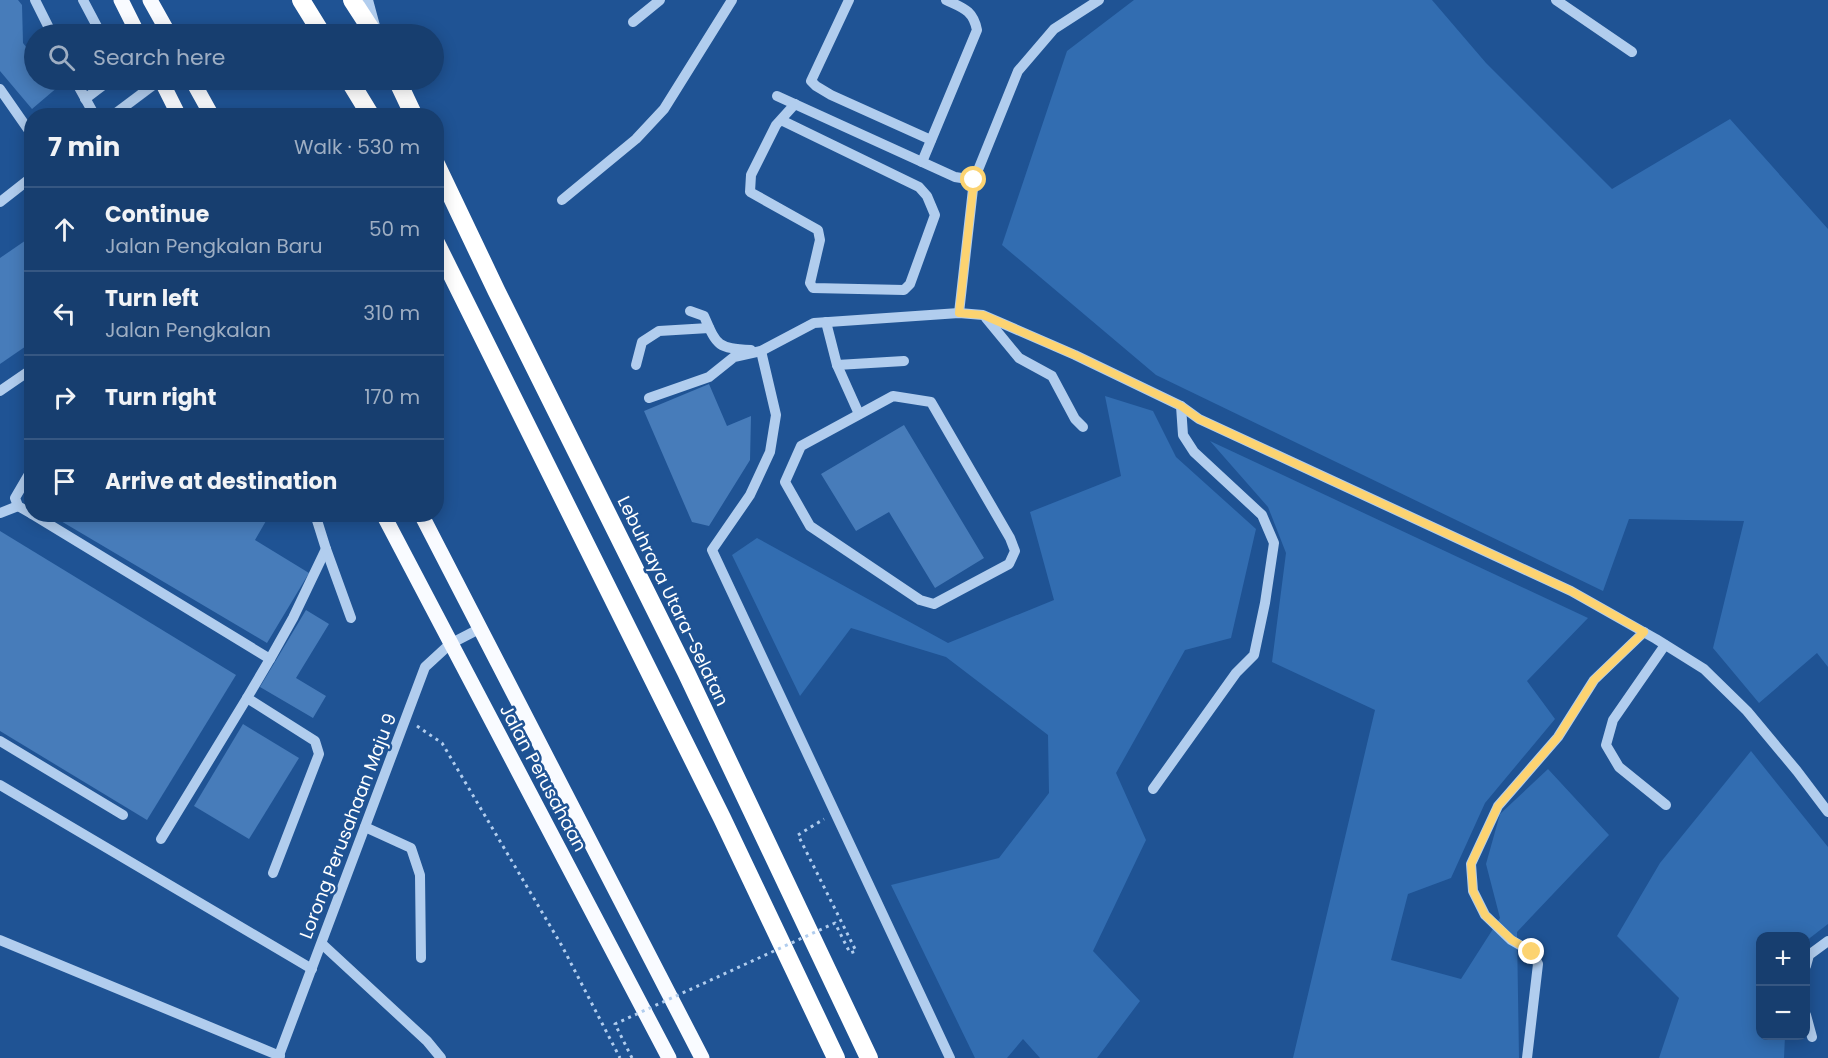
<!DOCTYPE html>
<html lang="en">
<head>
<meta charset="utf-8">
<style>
	:root { --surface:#173e6f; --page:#244977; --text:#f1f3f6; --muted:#9eaec3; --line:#365782 }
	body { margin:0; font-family:Poppins,sans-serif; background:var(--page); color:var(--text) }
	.controls { position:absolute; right:18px; bottom:18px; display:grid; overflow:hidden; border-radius:12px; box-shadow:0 3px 15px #0003 }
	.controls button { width:54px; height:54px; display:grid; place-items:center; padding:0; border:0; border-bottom:2px solid var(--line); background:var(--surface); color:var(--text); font:30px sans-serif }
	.stop { position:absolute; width:18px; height:18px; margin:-14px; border:4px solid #fcd371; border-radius:50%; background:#fff }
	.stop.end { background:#fcd371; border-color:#fff; box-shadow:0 2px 6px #0008 }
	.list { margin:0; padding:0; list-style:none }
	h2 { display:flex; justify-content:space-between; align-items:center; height:78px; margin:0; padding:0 24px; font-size:26px }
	h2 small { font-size:20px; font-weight:400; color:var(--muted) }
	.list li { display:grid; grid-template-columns:39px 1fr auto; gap:18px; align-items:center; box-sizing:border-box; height:84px; padding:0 24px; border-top:2px solid var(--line) }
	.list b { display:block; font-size:22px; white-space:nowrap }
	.list p { margin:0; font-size:20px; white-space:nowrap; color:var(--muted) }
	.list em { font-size:20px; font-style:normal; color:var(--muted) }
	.icon { flex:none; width:33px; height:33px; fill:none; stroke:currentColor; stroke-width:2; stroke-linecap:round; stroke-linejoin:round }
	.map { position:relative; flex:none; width:1828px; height:1058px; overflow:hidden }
	.search { position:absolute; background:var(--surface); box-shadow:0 3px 15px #0003; left:24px; top:24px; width:420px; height:66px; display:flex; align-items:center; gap:15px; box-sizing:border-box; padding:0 21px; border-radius:33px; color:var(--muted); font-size:22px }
	.panel { position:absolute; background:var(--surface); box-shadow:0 3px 15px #0003; left:24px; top:108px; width:420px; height:414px; border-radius:24px }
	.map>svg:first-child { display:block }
	.green { fill:#326db1 }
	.building { fill:#477cba }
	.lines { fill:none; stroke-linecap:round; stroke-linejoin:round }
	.path { stroke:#b1cdee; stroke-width:3; stroke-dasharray:3 4.5; stroke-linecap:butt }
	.minor { stroke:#b1cdee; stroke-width:10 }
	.major { stroke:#f9fbff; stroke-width:15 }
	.highway { stroke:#fff; stroke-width:18 }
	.path-bridge { stroke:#b1cdee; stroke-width:3; stroke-dasharray:3 4.5; stroke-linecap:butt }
	.route { stroke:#fcd371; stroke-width:8 }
	.labels { text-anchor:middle; stroke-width:5; stroke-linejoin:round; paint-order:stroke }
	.street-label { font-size:18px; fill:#fff; stroke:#1f5394 }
</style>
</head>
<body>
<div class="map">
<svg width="1828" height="1058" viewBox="0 0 1828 1058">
	<rect width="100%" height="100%" fill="#1f5394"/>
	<g class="green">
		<path d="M1134,0H1432L1486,63L1612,189L1730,119L1828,229V667L1817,653L1759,703L1713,648L1744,521L1629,519L1603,591L1156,375L1002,245L1067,51Z"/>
		<path d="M1105,396L1153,411L1176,457L1256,529L1231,638L1185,650L1116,773L1146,840L1093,951L1140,1001L1097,1058H1040L1023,1039L1007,1058H975L891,885L999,858L1049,793L1048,735L946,657L851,628L800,696L732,555L757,538L948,643L1054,600L1030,512L1121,476Z"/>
		<path d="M1210,441L1588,618L1527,681L1555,719L1485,803L1451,878L1408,894L1391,960L1461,979L1500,918L1486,864L1500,814L1548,769L1609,835L1517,932L1519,1058H1293L1375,710L1272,662L1286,553L1268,507Z"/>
		<path d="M1751,751L1828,847V924L1806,941V936H1760V1036H1785L1784,1058H1659L1679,998L1617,936L1660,863Z"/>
	</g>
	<g class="building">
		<path d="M0,0H18L22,5L23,43L34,57V80H53L59,86L32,109L0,71Z"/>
		<path d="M32,236V342L0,364V258Z"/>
		<path d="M709,384L727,426L751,416L750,460L709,526L692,522L644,411Z"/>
		<path d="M904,425L984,558L935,588L889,512L856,531L821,474Z"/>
		<path d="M49,514H270L255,540L309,573L267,643Z"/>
		<path d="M0,531L236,675L147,820L0,731Z"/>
		<path d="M306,610L329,624L296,678L326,696L313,718L260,687Z"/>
		<path d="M243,724L299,758L249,839L194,806Z"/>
	</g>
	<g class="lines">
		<g class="path">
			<path d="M417,726L442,743L562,946L620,1058"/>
			<path d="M798,835L824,819"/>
		</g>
		<g class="minor">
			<path d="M35,0L52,34"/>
			<path d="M83,0L101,34"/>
			<path d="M368,0L375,26"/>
			<path d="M849,0L811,81L816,86L831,95L931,140"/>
			<path d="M1556,0L1632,52"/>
			<path d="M633,22L660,0"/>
			<path d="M75,80L95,116"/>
			<path d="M0,89L32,135"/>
			<path d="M777,96L955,177L974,180"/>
			<path d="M85,99L110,80"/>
			<path d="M112,116L160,80"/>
			<path d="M781,120L919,187L927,196L935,215L910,284L904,290L813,288L810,283L820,240L818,230L750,192L751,175L776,125L795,104"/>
			<path d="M922,162L977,30C973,10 963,8 946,0"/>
			<path d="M562,200L636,139L664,109L732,0"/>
			<path d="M0,202L32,177"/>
			<path d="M690,311L704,316C717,346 717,348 751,350"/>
			<path d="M959,313L974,180L1018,71L1054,29L1099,0"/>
			<path d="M986,318L1019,358L1052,376L1075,419L1083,427"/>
			<path d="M826,322L837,365L859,414"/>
			<path d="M761,351L776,415L770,452L750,495L712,550L950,1058"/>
			<path d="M636,365L642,342L659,331L709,328"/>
			<path d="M837,365L904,361"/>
			<path d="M0,391L32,369"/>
			<path d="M893,396L931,402L1010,538L1015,551L1009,564L934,604L920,600L810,526L785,482L801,446Z"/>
			<path d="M649,398L709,377L734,357L761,351L814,323L959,313L983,315L1075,355L1181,406L1199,419L1571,591L1656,639L1704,669L1747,711L1797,771L1828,812"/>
			<path d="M32,469L15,498L18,506L32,514"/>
			<path d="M0,513L18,506"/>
			<path d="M32,514L270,659L293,618L326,549"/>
			<path d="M315,514L326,549L351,618"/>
			<path d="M1665,645L1613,720L1606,745L1619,767L1666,805"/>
			<path d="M270,659L247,698L315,741L319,754L273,873"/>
			<path d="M0,741L123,815"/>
			<path d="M0,785L312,969"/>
			<path d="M1153,789L1236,673L1254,655L1265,603L1274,543L1262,515L1194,452L1183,435L1181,406"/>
			<path d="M365,827L411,848L420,875L421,958"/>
			<path d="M161,839L247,698"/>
			<path d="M0,940L280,1056"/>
			<path d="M322,944L427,1041L441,1058"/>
			<path d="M1806,966L1809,955L1828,941"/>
			<path d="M1806,1015L1812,1037"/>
			<path d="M278,1058L425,667L450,644L479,629"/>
			<path d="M1527,1058L1538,964L1532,952L1511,940L1485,915L1473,891L1471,864L1498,806L1558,737L1594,680L1644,632"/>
		</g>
		<g class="major">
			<path d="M121,0L138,34"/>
			<path d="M150,0L169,34"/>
			<path d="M161,80L179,116"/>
			<path d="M192,80L212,116"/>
			<path d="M383,514L669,1058"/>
			<path d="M421,514L702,1058"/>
		</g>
		<g class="highway">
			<path d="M301,0L322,34"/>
			<path d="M352,0L374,34"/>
			<path d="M349,80L371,116"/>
			<path d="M397,80L414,116"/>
			<path d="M436,164L496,290L686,672L869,1058"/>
			<path d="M436,243L722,818L836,1058"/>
		</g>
		<path class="path-bridge" d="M632,1058L615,1024L835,923L850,953L856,951L798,835"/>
	</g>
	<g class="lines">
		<path class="route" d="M974,180L959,313L983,315L1075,355L1181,406L1199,419L1571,591L1644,632L1594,680L1558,737L1498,806L1471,864L1473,891L1485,915L1512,940L1532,952"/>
	</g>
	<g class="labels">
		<g class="street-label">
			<text transform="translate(673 601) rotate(64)" y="6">Lebuhraya Utara–Selatan</text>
			<text transform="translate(543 778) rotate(62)" y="6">Jalan Perusahaan</text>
			<text transform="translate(348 826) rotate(-69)" y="6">Lorong Perusahaan Maju 9</text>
		</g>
	</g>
</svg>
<div class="controls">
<button>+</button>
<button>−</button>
</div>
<div class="stop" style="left:974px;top:180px"></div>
<div class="stop end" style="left:1532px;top:952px"></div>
<div class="search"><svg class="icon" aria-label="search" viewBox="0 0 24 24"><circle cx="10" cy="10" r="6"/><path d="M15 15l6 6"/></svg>Search here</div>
<section class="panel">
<h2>7 min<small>Walk · 530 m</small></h2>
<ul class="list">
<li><svg class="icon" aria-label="ahead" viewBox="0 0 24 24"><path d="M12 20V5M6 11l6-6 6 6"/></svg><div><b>Continue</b><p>Jalan Pengkalan Baru</p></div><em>50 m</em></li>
<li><svg class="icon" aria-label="left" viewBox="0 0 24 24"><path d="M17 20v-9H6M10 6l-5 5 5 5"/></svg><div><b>Turn left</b><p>Jalan Pengkalan</p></div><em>310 m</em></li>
<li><svg class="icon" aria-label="right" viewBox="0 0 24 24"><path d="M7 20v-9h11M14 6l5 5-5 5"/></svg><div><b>Turn right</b></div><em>170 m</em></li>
<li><svg class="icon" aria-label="arrive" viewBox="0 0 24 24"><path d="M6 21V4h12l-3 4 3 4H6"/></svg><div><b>Arrive at destination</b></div></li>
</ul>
</section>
</div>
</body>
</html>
